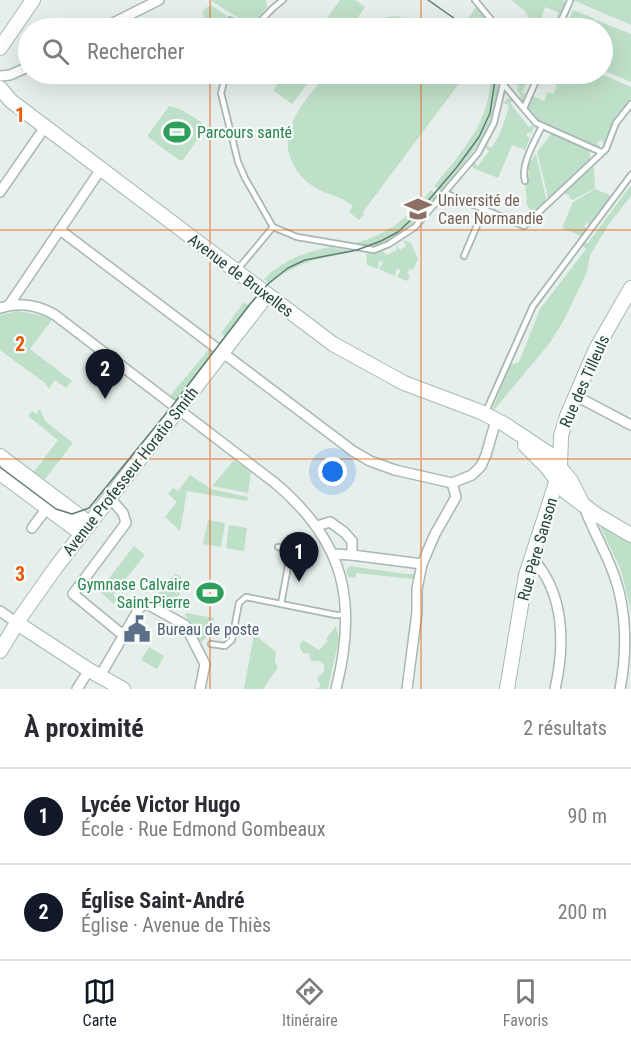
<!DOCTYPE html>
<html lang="fr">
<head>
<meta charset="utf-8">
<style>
	:root { --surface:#fff; --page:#f7f7f7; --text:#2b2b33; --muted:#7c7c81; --line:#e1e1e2; --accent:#111827 }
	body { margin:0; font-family:"Roboto Condensed",sans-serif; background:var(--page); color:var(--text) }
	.you { position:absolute; left:333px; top:472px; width:21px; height:21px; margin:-15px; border:4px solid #fff; border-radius:50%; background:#1a73e8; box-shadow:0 0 0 9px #1a73e833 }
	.badge { display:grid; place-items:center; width:39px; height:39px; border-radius:50%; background:var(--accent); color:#fff; font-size:20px; font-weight:700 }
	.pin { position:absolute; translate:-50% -50px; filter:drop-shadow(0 2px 3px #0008) }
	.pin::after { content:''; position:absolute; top:32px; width:21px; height:18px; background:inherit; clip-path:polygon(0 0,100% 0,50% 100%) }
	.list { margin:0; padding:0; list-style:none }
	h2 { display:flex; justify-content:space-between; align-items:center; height:78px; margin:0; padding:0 24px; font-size:26px }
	h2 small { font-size:20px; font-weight:400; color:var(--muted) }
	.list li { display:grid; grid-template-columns:39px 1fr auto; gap:18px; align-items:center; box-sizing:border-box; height:96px; padding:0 24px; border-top:2px solid var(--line) }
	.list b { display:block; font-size:22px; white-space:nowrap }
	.list p { margin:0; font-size:20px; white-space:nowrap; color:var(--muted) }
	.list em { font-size:20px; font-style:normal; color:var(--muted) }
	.icon { flex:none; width:33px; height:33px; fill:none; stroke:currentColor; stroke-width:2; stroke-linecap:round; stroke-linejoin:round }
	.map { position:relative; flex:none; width:631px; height:689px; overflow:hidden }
	.search { position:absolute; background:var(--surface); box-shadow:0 6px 24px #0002; left:18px; right:18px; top:18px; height:66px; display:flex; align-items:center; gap:15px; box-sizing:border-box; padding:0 21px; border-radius:33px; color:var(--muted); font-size:22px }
	.sheet { height:270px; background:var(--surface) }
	nav { display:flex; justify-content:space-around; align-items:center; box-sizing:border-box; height:84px; border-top:2px solid var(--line); background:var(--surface); font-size:16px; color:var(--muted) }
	nav a { display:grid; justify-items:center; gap:3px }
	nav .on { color:var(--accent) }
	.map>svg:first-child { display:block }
	.green { fill:#bfe0c8 }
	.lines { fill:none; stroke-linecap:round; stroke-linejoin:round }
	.lane-casing { stroke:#a8b8b2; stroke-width:8 }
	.street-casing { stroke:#a8b8b2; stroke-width:12 }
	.secondary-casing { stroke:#a4bbb3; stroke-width:16 }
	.lane { stroke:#fff; stroke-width:4.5 }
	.street { stroke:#fff; stroke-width:9 }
	.secondary { stroke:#fff; stroke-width:14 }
	.tram { stroke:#5f7d75; stroke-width:1.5 }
	.grid { fill:none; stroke:#e8590c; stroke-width:1.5; stroke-opacity:0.55 }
	.labels { text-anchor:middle; stroke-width:4.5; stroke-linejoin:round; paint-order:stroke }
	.leisure-label { font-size:16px; fill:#27864d; stroke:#f7fbf9; text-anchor:start }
	.education-label { font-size:16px; fill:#785e54; stroke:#f7fbf9; text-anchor:start }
	.street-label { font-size:16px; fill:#24423a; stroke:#f7fbf9 }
	.service-label { font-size:16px; fill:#4e5e75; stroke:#f7fbf9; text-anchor:start }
	.grid-label { font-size:20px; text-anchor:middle; font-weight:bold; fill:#e8590c; stroke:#f7fbf9; stroke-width:4.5; stroke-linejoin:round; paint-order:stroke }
</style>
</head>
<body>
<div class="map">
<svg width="631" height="689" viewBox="0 0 631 689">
	<rect width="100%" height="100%" fill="#e6efeb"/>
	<g class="green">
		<path d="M210,0H266L267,7L254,23L248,24Z"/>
		<path d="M340,0H355L365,7L350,28H333L324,22Z"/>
		<path d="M511,0H563L567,3L560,20L557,17L558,12L545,7L538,28H513L529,18L525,11Z"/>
		<path d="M573,0H631V25Z"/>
		<path d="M211,5L227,16L219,28H212L202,13L206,8Z"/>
		<path d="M476,7L495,28H465L462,27Z"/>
		<path d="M573,10L595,19L591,28H583L568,22Z"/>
		<path d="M396,16L407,19L427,28H362C372,20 383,17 396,16Z"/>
		<path d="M596,20L631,34V82L603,70L602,28H593Z"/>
		<path d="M286,74H315L292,104L273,90Z"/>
		<path d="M326,74H466L363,212L364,214L359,220L349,212L353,206C340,195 329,196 316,188C306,182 298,174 293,164C275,129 307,100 326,74Z"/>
		<path d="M490,74H499C498,127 473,152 441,191L434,186C462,152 492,120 490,74Z"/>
		<path d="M511,74H530L522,93L528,94L525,101H520L519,99L521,96L517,90L519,86L511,82L508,85L505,78L510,80Z"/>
		<path d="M556,74H601L631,87V101L614,121L605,146L602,147L604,145L602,140L597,142L600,147L598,148L536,122L527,110L531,95L544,101L548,92L554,94L557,85L552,83Z"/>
		<path d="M509,98L514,100L510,103L529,127L535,125L531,134L528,132L526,136L530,138L525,150L512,145L498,178L473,168L472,164L473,162L478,166L489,151L484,147L486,145L491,148C501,135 505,120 509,105L503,103Z"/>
		<path d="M169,106C182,108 196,119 207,126L183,160H179L149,138L148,135Z"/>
		<path d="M552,133L589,148L591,163L549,201L537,152Z"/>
		<path d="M536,154L547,203L534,215L527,205L525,181L529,173L527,167Z"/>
		<path d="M592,167L594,168L595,188L573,200L569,198L570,196L564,193Z"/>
		<path d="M631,185V196L611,221L590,255L587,272L564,320L549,344L494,410H492L510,365L519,362L540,309L586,249L582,245L584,243H588Z"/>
		<path d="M595,189L612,196L590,225L587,222L584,226L587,229L581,236L562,228L573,202Z"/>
		<path d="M431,190L438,196C424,212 398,245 375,247C369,247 361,244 356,243C392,233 407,217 431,190Z"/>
		<path d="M403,240L411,243L418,259L413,270L409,269L407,274L410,276L407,281L397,277L401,270L397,269L395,276L379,269L383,262L379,261L378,269L367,265L366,254L383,251L386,255L397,250L396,244L400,250L406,246Z"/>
		<path d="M331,247L354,252C321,258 297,261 270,284L264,279C283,260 305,252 331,247Z"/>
		<path d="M244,302L252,308L228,339L221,333Z"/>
		<path d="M17,311L40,315L52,320L30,349L72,381L66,388L55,380L49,389L45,383L0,350V315Z"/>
		<path d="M210,348L214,354L177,401L169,397Z"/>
		<path d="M40,409L45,421L73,443L45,479L34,472L58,440L28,416L32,411L36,414Z"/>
		<path d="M234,460L251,472L248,493L212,486Z"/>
		<path d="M190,475L211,489L248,497L247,501L187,491L180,531L165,517L177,502L168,494L173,488L178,491Z"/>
		<path d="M208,520L225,523L221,547L203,544Z"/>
		<path d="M229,525L247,528L244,551L226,548Z"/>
		<path d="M602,526L631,542V611L621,570L601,528Z"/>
		<path d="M134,546L145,555L113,595L117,599L114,604L99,591Z"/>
		<path d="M350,566L406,574H414L413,579L356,573L355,578L348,577L346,570Z"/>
		<path d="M176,574L180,576L182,580L179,596L170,600L157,592V589Z"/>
		<path d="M187,613L214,618L213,625L208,626L205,629L207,636L201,643L185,614Z"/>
		<path d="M336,626L339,638L328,689H316L321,686L317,678L324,672V665L320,661H311L309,653H303L299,646L303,640L319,650L328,641L326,639Z"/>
		<path d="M254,634L276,652L275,661L278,667L263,689H244Z"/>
		<path d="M149,647L164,656L157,669L141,660Z"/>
	</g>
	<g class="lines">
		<defs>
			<g id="lane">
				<path d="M475,0L498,28"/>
				<path d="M225,28L230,20L247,28"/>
				<path d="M254,28L273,8L283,0"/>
				<path d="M558,28L570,1"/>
				<path d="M226,74L221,93L238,162L245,178L273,227L297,237L374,250L389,244L415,227L478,153L494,123L503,84V74"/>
				<path d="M503,84L536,123L601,152"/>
				<path d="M524,108L539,74"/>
				<path d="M525,181C520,165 535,141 542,126"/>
				<path d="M445,193L524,226L606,149L616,123L631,104"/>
				<path d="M464,256L484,209"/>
				<path d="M238,269L273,227"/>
				<path d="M486,411L533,306L631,175"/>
				<path d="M278,547L291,550L281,604"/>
				<path d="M211,644L225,646L232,640L239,603L246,597L336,615H346"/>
			</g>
			<g id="street">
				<path d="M103,28L159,0"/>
				<path d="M0,76L10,75L28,67"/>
				<path d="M0,192L45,127"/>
				<path d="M60,230L353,451L370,461L395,470L452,483L472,475L481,466L486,455L496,420"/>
				<path d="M9,305L101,169"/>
				<path d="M0,308C19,302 38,305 55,315L275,483C345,542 358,602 336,689"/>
				<path d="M576,396L631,425"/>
				<path d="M110,498L123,513L126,523L73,594L123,635"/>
				<path d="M584,507C593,531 606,552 614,575C627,610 627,653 620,689"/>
				<path d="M317,526L330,522L344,532L352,541V555"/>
				<path d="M32,528L47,508"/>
				<path d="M334,554L352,555L422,564"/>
				<path d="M532,558C565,593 565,645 555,689"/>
				<path d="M0,611L17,623"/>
				<path d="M100,676L140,607L147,604L185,625L205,664L200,689"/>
				<path d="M77,689L89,670"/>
				<path d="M407,689L417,612V589L422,564L435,534L456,497L452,483"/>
			</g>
			<g id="secondary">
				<path d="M0,48L33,0"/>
				<path d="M0,88L11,101L333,344L404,383L481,412L504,424L548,453L571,481L582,503"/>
				<path d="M525,445L546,466L566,492L597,515L631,535"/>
				<path d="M0,456L90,524"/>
				<path d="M0,473L82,534"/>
				<path d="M17,623L89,670L123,689"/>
				<path d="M0,651L20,618L56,567L267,295"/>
				<path d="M507,689L526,575L557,480L560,467L561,436L567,416L596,349L631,288"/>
			</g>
		</defs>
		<use href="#lane" class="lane-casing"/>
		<use href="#street" class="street-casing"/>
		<use href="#secondary" class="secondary-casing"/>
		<use href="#lane" class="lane"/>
		<use href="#street" class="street"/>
		<use href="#secondary" class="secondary"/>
		<g class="tram">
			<path d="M428,0L468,28"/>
			<path d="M0,467L56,509L72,514L89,508L173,405L250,304L269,283L288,268L305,260L357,250L381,241L398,232L416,215L457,167L479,137L490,113L496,74"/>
		</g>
	</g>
	<path class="grid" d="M210,0V28M421,0V28M210,74V689M421,74V689M0,230H631M0,459H631"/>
	<defs>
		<symbol id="stadium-bare" viewBox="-9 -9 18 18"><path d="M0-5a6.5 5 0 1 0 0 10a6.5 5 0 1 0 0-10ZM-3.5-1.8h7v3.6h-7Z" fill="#2e9e5b" stroke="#f7fbf9" stroke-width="2.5" paint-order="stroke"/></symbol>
		<symbol id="university-bare" viewBox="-9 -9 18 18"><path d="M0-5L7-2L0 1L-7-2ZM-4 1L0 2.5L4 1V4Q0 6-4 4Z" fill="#8d6e63" stroke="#f7fbf9" stroke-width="2.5" paint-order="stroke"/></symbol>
		<symbol id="civic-bare" viewBox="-9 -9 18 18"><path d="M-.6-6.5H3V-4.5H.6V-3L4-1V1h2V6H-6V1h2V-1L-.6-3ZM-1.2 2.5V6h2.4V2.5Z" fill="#5c6f8a" stroke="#f7fbf9" stroke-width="2.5" paint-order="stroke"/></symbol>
	</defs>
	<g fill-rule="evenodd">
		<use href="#stadium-bare" x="158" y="113" width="38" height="38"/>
		<use href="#university-bare" x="399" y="190" width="38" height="38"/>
		<use href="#stadium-bare" x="191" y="574" width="38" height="38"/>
		<use href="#civic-bare" x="118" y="610" width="38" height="38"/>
	</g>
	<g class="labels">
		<g class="leisure-label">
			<text x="197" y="138">Parcours santé</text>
			<text x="190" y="590" text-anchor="end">Gymnase Calvaire<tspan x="190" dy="18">Saint-Pierre</tspan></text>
		</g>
		<g class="education-label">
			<text x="438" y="206">Université de<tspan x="438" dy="18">Caen Normandie</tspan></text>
		</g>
		<g class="street-label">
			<text transform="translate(241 275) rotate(37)" y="6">Avenue de Bruxelles</text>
			<text transform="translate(584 381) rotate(-66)" y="6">Rue des Tilleuls</text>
			<text transform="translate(130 471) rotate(-52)" y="6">Avenue Professeur Horatio Smith</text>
			<text transform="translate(537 549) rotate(-74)" y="6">Rue Père Sanson</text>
		</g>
		<g class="service-label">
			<text x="157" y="635">Bureau de poste</text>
		</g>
	</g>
	<g class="grid-label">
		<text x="20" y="122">1</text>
		<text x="20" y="351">2</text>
		<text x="20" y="581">3</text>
	</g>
</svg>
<div class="you"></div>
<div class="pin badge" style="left:299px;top:582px">1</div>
<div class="pin badge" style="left:105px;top:399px">2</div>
<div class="search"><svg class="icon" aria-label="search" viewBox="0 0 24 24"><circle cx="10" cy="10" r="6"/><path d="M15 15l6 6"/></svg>Rechercher</div>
</div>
<section class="sheet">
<h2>À proximité<small>2 résultats</small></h2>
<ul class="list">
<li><span class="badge">1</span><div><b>Lycée Victor Hugo</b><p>École · Rue Edmond Gombeaux</p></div><em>90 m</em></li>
<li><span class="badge">2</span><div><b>Église Saint-André</b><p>Église · Avenue de Thiès</p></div><em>200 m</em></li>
</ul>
</section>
<nav>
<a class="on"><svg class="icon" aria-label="map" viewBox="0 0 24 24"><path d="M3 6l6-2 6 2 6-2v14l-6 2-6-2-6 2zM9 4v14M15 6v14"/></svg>Carte</a>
<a><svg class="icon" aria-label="directions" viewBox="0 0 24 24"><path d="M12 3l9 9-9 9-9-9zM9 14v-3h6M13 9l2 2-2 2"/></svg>Itinéraire</a>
<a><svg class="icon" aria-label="saved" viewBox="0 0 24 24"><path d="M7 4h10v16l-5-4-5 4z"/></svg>Favoris</a>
</nav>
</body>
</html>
